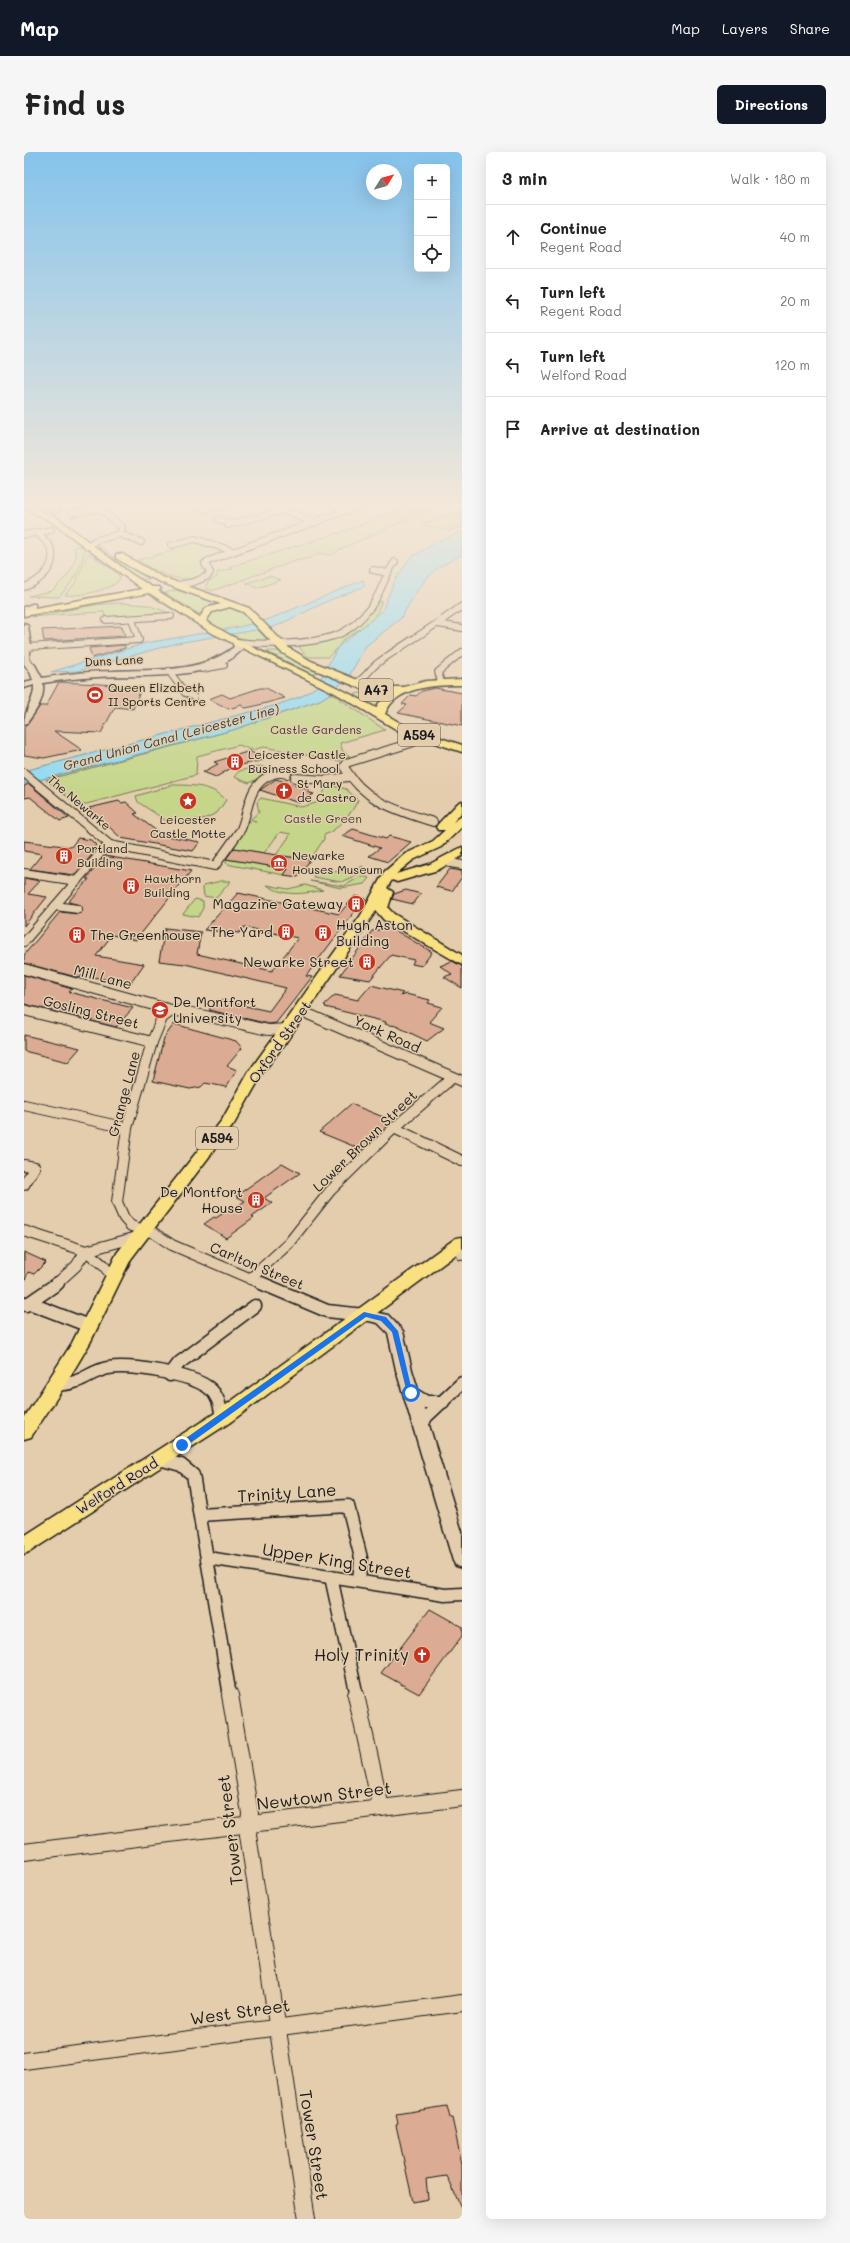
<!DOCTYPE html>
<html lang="en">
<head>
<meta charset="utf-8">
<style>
	:root { --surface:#fff; --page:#f6f6f6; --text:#222; --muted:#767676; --line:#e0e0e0; --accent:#111827 }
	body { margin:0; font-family:Mali,sans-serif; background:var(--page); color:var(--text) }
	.controls { position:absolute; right:12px; top:12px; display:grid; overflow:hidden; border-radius:6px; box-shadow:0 4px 16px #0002 }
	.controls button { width:36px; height:36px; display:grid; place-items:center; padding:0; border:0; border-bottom:1px solid var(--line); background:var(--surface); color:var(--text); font:20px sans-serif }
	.compass { position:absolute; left:342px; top:12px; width:36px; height:36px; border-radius:50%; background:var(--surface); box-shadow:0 4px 16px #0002; rotate:53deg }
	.stop { position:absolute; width:12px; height:12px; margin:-9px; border:3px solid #1a73e8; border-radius:50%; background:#fff }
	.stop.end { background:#1a73e8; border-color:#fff; box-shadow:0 1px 4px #0008 }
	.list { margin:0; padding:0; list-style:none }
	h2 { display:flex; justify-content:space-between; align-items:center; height:52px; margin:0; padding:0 16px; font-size:17px }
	h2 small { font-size:13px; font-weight:400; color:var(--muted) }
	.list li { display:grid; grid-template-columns:26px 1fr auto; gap:12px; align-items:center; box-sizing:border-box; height:64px; padding:0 16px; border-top:1px solid var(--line) }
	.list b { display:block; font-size:15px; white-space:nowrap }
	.list p { margin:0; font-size:13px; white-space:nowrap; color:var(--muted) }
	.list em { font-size:13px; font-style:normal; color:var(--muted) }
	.icon { flex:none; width:22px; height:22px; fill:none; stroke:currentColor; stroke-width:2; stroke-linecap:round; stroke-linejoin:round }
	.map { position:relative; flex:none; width:438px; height:2067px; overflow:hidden; border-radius:6px }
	header { display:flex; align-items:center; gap:24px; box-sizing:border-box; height:56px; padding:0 20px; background:var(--accent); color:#fff }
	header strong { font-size:19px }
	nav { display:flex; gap:22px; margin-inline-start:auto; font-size:14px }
	.intro { display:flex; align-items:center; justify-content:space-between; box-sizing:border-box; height:96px; padding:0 24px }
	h1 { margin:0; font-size:28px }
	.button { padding:10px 18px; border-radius:6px; background:var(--accent); color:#fff; font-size:14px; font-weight:700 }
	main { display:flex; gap:24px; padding:0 24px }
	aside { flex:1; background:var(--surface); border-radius:6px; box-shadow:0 4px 16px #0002 }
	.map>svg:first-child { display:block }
	.green { fill:#c5d68b; stroke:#707954 }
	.water { fill:#91daf2; stroke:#628e9c }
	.building { fill:#dbac93; stroke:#1c1c1c }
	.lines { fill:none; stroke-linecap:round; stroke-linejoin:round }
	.street-far4-casing { stroke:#1c1c1c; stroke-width:8 }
	.street-far3-casing { stroke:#1c1c1c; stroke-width:10 }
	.street-far2-casing { stroke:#1c1c1c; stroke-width:12 }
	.street-far1-casing { stroke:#1c1c1c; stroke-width:15 }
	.street-casing { stroke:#1c1c1c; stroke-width:18 }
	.secondary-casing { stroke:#1c1c1c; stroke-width:3 }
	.primary-casing { stroke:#1c1c1c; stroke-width:3 }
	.street-far4 { stroke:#e4cdad; stroke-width:6 }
	.street-far3 { stroke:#e4cdad; stroke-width:8 }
	.street-far2 { stroke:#e4cdad; stroke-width:10 }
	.street-far1 { stroke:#e4cdad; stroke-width:12 }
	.street { stroke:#e4cdad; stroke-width:16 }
	.secondary { fill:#e4cdad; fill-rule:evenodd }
	.primary { fill:#f9e181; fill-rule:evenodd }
	.route { fill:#1a73e8 }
	.labels { text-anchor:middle; stroke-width:3; stroke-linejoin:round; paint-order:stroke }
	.far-street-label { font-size:12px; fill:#1c1c1c; stroke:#e4cdad }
	.far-poi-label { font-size:12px; fill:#1c1c1c; stroke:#e4cdad; text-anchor:start }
	.far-park-label { font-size:12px; fill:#3e4132; stroke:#e4cdad }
	.shield { fill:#e4cdad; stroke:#585148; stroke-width:1 }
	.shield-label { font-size:13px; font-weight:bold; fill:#1c1c1c }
	.far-water-label { font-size:13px; font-style:italic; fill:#334247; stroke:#e4cdad }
	.poi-label { font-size:14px; fill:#1c1c1c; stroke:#e4cdad; text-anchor:end }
	.street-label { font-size:14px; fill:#1c1c1c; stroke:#e4cdad }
	.near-street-label { font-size:17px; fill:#1c1c1c; stroke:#e4cdad }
	.near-poi-label { font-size:17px; fill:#1c1c1c; stroke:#e4cdad; text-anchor:end }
</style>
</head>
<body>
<header>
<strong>Map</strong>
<nav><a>Map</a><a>Layers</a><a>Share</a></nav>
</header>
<div class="intro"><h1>Find us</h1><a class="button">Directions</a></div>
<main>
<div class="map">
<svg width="438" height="2067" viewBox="0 0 438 2067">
	<rect width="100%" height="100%" fill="#e4cdad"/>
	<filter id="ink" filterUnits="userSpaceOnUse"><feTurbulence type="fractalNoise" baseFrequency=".025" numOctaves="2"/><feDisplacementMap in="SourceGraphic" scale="8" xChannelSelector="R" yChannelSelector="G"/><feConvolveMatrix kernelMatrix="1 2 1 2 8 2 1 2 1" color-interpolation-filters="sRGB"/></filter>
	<g filter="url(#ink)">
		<g class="green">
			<path d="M388,351H420L315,398L308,403L294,401L287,406L271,409L188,439L181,436L184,430L193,425V420L209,417L205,415L330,376Z"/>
			<path d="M438,357V374L425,379L398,372Z"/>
			<path d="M169,389L200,400L178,408L177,411L181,420C165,437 128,419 114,408L148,399L152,395Z"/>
			<path d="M56,393L61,398C57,417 47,432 35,445L4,444L28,439L43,424L49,414L52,403L50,395Z"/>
			<path d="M76,394L88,404L126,428C109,430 86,406 74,395Z"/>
			<path d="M64,401L93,421L96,425L95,428C88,438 53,445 41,443L52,430Z"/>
			<path d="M246,424L257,428L233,436L222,431Z"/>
			<path d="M151,438L195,451L186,454L175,462L141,441Z"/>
			<path d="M358,449L349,468L319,488L312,498L304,505H284L275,495C283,489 292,490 301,489C318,488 347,464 354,450Z"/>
			<path d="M95,451L123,453L146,461L81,465L80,460C55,461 31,463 8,465L71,453Z"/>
			<path d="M203,455L218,460L243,488C223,491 198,482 183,467V463L186,459Z"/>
			<path d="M242,499H254L294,519L289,523Z"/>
			<path d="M307,541L361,578L316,591L319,600L326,604L314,609L240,595L228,598L215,593L173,604L172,623L55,654L22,628L209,578L296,548Z"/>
			<path d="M336,541L364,542L354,550L351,557L329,543Z"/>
			<path d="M236,614L249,619L225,631L210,625L215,619Z"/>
			<path d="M148,633C167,633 189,633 202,648L193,661L182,666L156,671L144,670L114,650L112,644Z"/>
			<path d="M309,634L322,637L334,648C328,661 313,679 300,683V687L286,708L252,703L267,682L256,680L240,701L210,696L225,669L232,670L227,667L235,660L233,650L237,646L277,655L303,648L299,642L301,637Z"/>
			<path d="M202,707L264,717L260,723L207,713L202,711Z"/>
			<path d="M339,714L337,721L317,730L289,725L293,718C309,719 325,723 339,714Z"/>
			<path d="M338,724L345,726L340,732L317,736L286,729L320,734Z"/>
			<path d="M197,729H207L192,746L180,744L179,736L180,733Z"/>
			<path d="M243,733L264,737L281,733L299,738C281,742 259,745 243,733Z"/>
			<path d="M171,747L179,749V756L174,765L159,762Z"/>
		</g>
		<g class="water">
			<path d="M438,380V403L415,415L404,425L394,437L377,466L342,494L325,524L307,541L296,548L209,578L0,632V619L253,553L278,544L292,535L314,495L358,459L370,430L386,406L411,391Z"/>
			<path d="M339,428L341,434L306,448L250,475L153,491L54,519L27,520L122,491L215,475L243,468Z"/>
		</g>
		<g class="building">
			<path d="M98,474L101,484L20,489L18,478Z"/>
			<path d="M101,493V496L68,506L65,496Z"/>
			<path d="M35,530L76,532L118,535L109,557L91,555L77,581L30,579L58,598L20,606L0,603V576L16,554H22Z"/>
			<path d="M236,536H242L261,546L227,555L221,556L217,553L205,557L185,547L198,542L206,546Z"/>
			<path d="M411,536L438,541V574L374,561L383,553L378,552L387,543L392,544L398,539Z"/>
			<path d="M226,599L239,608L209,615L192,625L179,620L194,612L190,610Z"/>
			<path d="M252,627L286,638L283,640L290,642L275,651L236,638Z"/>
			<path d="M5,632L45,666L36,669L6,645L0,646V634Z"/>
			<path d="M95,649L97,651L102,650L114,661L110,662L138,683L176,690L169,699L97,686L65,656Z"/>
			<path d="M329,677L362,687L365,684L387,690L364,710L345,704L356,696L318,684Z"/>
			<path d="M54,686L67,688L72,693L65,701L69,702L50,723L6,717L18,702L0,699V689L47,695Z"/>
			<path d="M210,696L240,701L286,708L274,725L260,723L264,717L202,707Z"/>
			<path d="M81,704L167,719L112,788L88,783L72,804L120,812L106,832L58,823L56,826L0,811V803L36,760L54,762L58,760L57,753L44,750L65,727H62Z"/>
			<path d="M426,717L438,719V725L428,739L412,735Z"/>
			<path d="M0,726L16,729L4,742L23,745L0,774Z"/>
			<path d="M382,738L397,742L389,752L368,747L370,742Z"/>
			<path d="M214,741L315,762L331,744L344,748L334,760L331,759L282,824L288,825L252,871L245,872L185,858L193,848L245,859L262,836L161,812L135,809L141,776L177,780L173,802L248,819L274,786L220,775L215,781L180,778Z"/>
			<path d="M367,776L408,800L398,814L388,812L390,808L367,803L346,828L316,823L348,779Z"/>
			<path d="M428,809L438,814V836L420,825L428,822L416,814Z"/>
			<path d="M0,823L48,837L45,840L109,856L92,875L0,852Z"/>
			<path d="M347,833L379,841L376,844L382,842L406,848L404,851L418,855L405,870L420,876L403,889L372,874L361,872L362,870L301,855L302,854L300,853L311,843L334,848Z"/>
			<path d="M150,872L212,889L218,896L203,914L213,918L202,935L181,931L177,935L166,937L129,929L140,886Z"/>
			<path d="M0,883L56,896L44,910L0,899Z"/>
			<path d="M327,952L369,969L339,998L295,980Z"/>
			<path d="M258,1011L276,1021L240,1046L248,1051L228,1065L230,1066L202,1086L180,1072L190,1065L192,1066L201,1060L203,1061L221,1049L212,1044Z"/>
			<path d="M0,1100L22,1110L10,1122L4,1120L0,1131Z"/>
			<path d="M406,1457L438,1475V1484L395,1542L357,1521Z"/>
			<path d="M423,1954L426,1966H428L438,2012V2058L423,2024L402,2027L404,2047L389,2050L372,1973L374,1972L372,1962Z"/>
		</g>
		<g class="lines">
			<defs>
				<g id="street-far4">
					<path d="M68,351L98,375L96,382L117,390"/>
					<path d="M169,351L183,357L210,351"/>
					<path d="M244,351L291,371"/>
					<path d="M306,351L324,359"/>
					<path d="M49,361L73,357"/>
					<path d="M194,367L206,372"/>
					<path d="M204,373L261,358"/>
					<path d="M0,383L27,378"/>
					<path d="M148,393L171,387L209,399"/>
					<path d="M63,394L73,388L96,382"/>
					<path d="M349,418L364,421"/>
					<path d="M154,433L170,430L184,424L186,420L181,412L184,409L343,351"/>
					<path d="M0,435C15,430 33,415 27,397C25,391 17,385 13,380"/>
					<path d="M82,468L147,464"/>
					<path d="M414,472L438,476"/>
					<path d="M212,490C240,493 283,493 310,484C324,480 338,467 346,456C357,442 360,424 371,410"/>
					<path d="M3,495L115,488L108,467"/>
					<path d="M178,517L200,513"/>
					<path d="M145,519L161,541L170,545"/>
					<path d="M417,530L414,520L438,500"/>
					<path d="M332,531C342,526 346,516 355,510C382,491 411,474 438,454"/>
				</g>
				<g id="street-far3">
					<path d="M400,585L387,591L322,611L320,615C341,650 372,658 409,670"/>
					<path d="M0,621L86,693L191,714L215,680"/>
					<path d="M271,626L301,628L324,625"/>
					<path d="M217,677C225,658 224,634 245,624C252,621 256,620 263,622"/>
					<path d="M421,710L438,713"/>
					<path d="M0,721L53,729"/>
					<path d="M31,754L54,757"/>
					<path d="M0,790L80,697L86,693"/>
				</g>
				<g id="street-far2">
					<path d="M0,817L151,859"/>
					<path d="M0,858L128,890"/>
					<path d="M277,859L438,929"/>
					<path d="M0,953L103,976"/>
					<path d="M370,976L438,1009"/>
					<path d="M0,1013L11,1015L0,1033"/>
					<path d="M0,1079L62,1099L79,1113L88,1124"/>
					<path d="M431,1096L438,1103"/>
					<path d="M62,1099L113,1085"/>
					<path d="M226,1127L264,1092L306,1039L370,976L428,926"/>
					<path d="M32,1132L52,1114L62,1099"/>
					<path d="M239,1132L148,1093L130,1081L107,1074L100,1066L93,1050L103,976L128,890L138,866L146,860L159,859L244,878L264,877"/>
				</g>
				<g id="street-far1">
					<path d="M237,1131L303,1159L340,1163"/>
					<path d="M5,1151L34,1131"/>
					<path d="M2,1153L5,1151L65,1174"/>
					<path d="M146,1223L155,1211L231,1154"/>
					<path d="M32,1233C39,1232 47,1232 53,1229C64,1225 72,1218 84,1216C106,1212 167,1222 185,1236C195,1244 196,1255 198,1266"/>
					<path d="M387,1241L402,1250H419"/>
					<path d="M397,1276L402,1265L438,1231"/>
					<path d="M135,1307L157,1313L169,1323L206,1544"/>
					<path d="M176,1363L324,1354L337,1406L335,1429"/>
					<path d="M184,1406L421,1443L438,1442"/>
					<path d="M307,1425L333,1544"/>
				</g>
				<g id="street">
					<path d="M206,1543L226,1661L224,1683L283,2067"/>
					<path d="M332,1543L357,1656"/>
					<path d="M0,1700L438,1646"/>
					<path d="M0,1909L438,1851"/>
				</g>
				<g id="secondary">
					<path d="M23,351H30L36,359L29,361Z"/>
					<path d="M8,452H11V456L0,461V455Z"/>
					<path d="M0,471L4,474L7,495L5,507L11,513L18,526C41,522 65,519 89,519C130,517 175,522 210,495L208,490L209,488H215L219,496C191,531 114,522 74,525C55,526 37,528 19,531C21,547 12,559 3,571L0,572C0,558 11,548 10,533L0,536V530L9,528L6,520L0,512Z"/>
					<path d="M340,1158L364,1163L379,1179L388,1218L438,1380V1416L432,1414L429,1409L372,1218L364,1181L354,1171L335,1167L332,1163L335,1159Z"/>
				</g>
				<g id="primary">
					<path d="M0,351L32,365L107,422L128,435H135L137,437L134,439L176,465L182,456L197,452C160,439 124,428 92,406V402H98L138,425L225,456L265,496L287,509L351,535H380L402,529L438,527V533C413,533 371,534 361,562L383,575L438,593V600L375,579L311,541L188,481L125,441L0,464V458L118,437L26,369L0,356ZM206,455L219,460L257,500L279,513L346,540L366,541L355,551L352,556C297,524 236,503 182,469L188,460Z"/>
					<path d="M438,649V660L429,670L438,664V675L417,695L389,708L372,722L406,712L438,695V704L414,718L373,730L368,728L363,736L369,740L364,756L370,762L438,803V813L360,768L352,759L262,890L240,919L210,972L107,1107L66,1191L38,1238L7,1285L0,1287V1266L48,1191L93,1101L198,968L226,918L337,763L360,720L381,702L409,689L421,678H414L412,675L414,672L434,651Z"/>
					<path d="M438,1085V1098L205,1271L7,1399L0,1402V1384L191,1261L432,1086Z"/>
				</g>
			</defs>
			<use href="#street-far4" class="street-far4-casing"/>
			<use href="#street-far3" class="street-far3-casing"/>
			<use href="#street-far2" class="street-far2-casing"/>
			<use href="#street-far1" class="street-far1-casing"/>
			<use href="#street" class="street-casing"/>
			<use href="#secondary" class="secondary-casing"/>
			<use href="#primary" class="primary-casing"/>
			<use href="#street-far4" class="street-far4"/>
			<use href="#street-far3" class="street-far3"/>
			<use href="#street-far2" class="street-far2"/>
			<use href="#street-far1" class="street-far1"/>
			<use href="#street" class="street"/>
			<use href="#secondary" class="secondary"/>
			<use href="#primary" class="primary"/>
		</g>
	</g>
	<linearGradient id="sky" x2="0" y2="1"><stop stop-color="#85c3ec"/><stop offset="0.55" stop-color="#f3e8da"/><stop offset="1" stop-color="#f3e8da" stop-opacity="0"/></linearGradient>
	<rect width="438" height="641" fill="url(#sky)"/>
	<path class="route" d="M340,1160L362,1165L374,1179L389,1243L383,1241L368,1180L357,1169L342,1165L161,1295H155V1291Z"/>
	<defs>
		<symbol id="stadium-disc" viewBox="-11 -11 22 22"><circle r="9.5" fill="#c8321e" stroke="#e4cdad"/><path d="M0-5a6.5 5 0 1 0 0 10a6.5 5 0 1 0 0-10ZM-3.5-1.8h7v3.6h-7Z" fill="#fff"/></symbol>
		<symbol id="building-disc" viewBox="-11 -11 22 22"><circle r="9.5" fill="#c8321e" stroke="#e4cdad"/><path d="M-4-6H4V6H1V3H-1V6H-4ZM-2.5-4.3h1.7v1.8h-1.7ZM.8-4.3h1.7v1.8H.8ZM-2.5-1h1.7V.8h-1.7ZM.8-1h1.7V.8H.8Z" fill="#fff"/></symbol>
		<symbol id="church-disc" viewBox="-11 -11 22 22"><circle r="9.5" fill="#c8321e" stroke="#e4cdad"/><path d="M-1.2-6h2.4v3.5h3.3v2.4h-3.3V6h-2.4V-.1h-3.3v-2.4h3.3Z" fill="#fff"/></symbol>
		<symbol id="sight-disc" viewBox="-11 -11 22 22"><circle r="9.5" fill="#c8321e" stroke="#e4cdad"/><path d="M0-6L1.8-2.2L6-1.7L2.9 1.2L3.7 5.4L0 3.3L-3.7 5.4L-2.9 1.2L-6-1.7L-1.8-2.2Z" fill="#fff"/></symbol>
		<symbol id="museum-disc" viewBox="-11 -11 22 22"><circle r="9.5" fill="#c8321e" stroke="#e4cdad"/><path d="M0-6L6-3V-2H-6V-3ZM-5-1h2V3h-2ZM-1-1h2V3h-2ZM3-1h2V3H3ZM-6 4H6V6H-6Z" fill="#fff"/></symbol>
		<symbol id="university-disc" viewBox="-11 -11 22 22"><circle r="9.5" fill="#c8321e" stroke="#e4cdad"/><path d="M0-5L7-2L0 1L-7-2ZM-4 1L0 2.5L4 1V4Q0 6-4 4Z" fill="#fff"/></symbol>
	</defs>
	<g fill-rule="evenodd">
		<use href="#stadium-disc" x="61" y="533" width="20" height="20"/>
		<use href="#building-disc" x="201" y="600" width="20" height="20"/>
		<use href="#church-disc" x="250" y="629" width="20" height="20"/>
		<use href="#sight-disc" x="154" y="639" width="20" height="20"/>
		<use href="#building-disc" x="30" y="694" width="20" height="20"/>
		<use href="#museum-disc" x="245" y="701" width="20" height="20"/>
		<use href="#building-disc" x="97" y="724" width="20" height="20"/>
		<use href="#building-disc" x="322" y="742" width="20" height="20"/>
		<use href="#building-disc" x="252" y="770" width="20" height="20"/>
		<use href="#building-disc" x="289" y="771" width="20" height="20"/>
		<use href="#building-disc" x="43" y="773" width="20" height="20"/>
		<use href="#building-disc" x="333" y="800" width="20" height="20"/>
		<use href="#university-disc" x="126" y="848" width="20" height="20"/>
		<use href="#building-disc" x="222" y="1038" width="20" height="20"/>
		<use href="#church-disc" x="388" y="1493" width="20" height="20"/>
	</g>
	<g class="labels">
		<g class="far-street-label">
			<text transform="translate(90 509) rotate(-3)" y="4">Duns Lane</text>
			<text transform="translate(55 651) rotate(40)" y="4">The Newarke</text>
		</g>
		<g class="far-poi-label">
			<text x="84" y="540">Queen Elizabeth<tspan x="84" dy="14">II Sports Centre</tspan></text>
			<text x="224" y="607">Leicester Castle<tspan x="224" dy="14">Business School</tspan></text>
			<text x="273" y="636">St Mary<tspan x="273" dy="14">de Castro</tspan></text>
			<text x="164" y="672" text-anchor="middle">Leicester<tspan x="164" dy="14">Castle Motte</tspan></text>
			<text x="53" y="701">Portland<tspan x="53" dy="14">Building</tspan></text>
			<text x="268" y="708">Newarke<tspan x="268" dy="14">Houses Museum</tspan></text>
			<text x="120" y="731">Hawthorn<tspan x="120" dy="14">Building</tspan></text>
		</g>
		<g class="far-park-label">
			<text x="292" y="582">Castle Gardens</text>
			<text x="299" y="671">Castle Green</text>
		</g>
		<g class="shield">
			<rect x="335" y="527" width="34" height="22" rx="3"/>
			<rect x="374" y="572" width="42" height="22" rx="3"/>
			<rect x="172" y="975" width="42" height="22" rx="3"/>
		</g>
		<g class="shield-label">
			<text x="352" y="543">A47</text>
			<text x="395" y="588">A594</text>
			<text x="193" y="991">A594</text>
		</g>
		<g class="far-water-label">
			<text transform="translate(147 585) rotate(-15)" y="5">Grand Union Canal (Leicester Line)</text>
		</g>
		<g class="poi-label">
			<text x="319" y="757">Magazine Gateway</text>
			<text x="312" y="778" text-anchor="start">Hugh Aston<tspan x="312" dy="16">Building</tspan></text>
			<text x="249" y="785">The Yard</text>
			<text x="66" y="788" text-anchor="start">The Greenhouse</text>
			<text x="330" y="815">Newarke Street</text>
			<text x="149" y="855" text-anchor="start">De Montfort<tspan x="149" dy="16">University</tspan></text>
			<text x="219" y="1045">De Montfort<tspan x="219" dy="16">House</tspan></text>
		</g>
		<g class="street-label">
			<text transform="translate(79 825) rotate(15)" y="5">Mill Lane</text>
			<text transform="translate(67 860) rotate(14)" y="5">Gosling Street</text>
			<text transform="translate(363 882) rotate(24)" y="5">York Road</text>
			<text transform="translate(256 890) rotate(-55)" y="5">Oxford Street</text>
			<text transform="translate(100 942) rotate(-75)" y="5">Grange Lane</text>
			<text transform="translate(341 989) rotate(-44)" y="5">Lower Brown Street</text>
			<text transform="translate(233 1114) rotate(23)" y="5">Carlton Street</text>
			<text transform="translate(93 1334) rotate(-32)" y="5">Welford Road</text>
		</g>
		<g class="near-street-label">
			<text transform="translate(263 1341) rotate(-4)" y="6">Trinity Lane</text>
			<text transform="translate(313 1409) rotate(9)" y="6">Upper King Street</text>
			<text transform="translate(300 1644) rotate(-7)" y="6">Newtown Street</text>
			<text transform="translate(206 1678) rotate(-97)" y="6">Tower Street</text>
			<text transform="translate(216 1860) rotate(-8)" y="6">West Street</text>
			<text transform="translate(290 1993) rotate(81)" y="6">Tower Street</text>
		</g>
		<g class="near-poi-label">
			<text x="385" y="1509">Holy Trinity</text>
		</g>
	</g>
</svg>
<div class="controls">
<button>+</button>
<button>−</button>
<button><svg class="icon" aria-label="locate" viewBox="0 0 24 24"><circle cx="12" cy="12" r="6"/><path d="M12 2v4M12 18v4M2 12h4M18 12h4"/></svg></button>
</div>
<svg class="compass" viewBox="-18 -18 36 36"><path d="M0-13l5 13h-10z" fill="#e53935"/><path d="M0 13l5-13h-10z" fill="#767676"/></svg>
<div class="stop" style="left:387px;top:1241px"></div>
<div class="stop end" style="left:158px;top:1293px"></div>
</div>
<aside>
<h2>3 min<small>Walk · 180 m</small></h2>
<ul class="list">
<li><svg class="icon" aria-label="ahead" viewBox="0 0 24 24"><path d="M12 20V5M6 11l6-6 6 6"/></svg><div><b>Continue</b><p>Regent Road</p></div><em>40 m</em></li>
<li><svg class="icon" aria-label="left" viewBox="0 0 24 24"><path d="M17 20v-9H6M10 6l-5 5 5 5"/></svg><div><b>Turn left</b><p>Regent Road</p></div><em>20 m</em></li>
<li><svg class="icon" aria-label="left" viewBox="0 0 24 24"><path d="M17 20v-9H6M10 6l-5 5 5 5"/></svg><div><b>Turn left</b><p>Welford Road</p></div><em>120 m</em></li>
<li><svg class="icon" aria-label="arrive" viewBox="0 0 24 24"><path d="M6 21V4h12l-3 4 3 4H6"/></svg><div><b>Arrive at destination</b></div></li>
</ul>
</aside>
</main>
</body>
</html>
